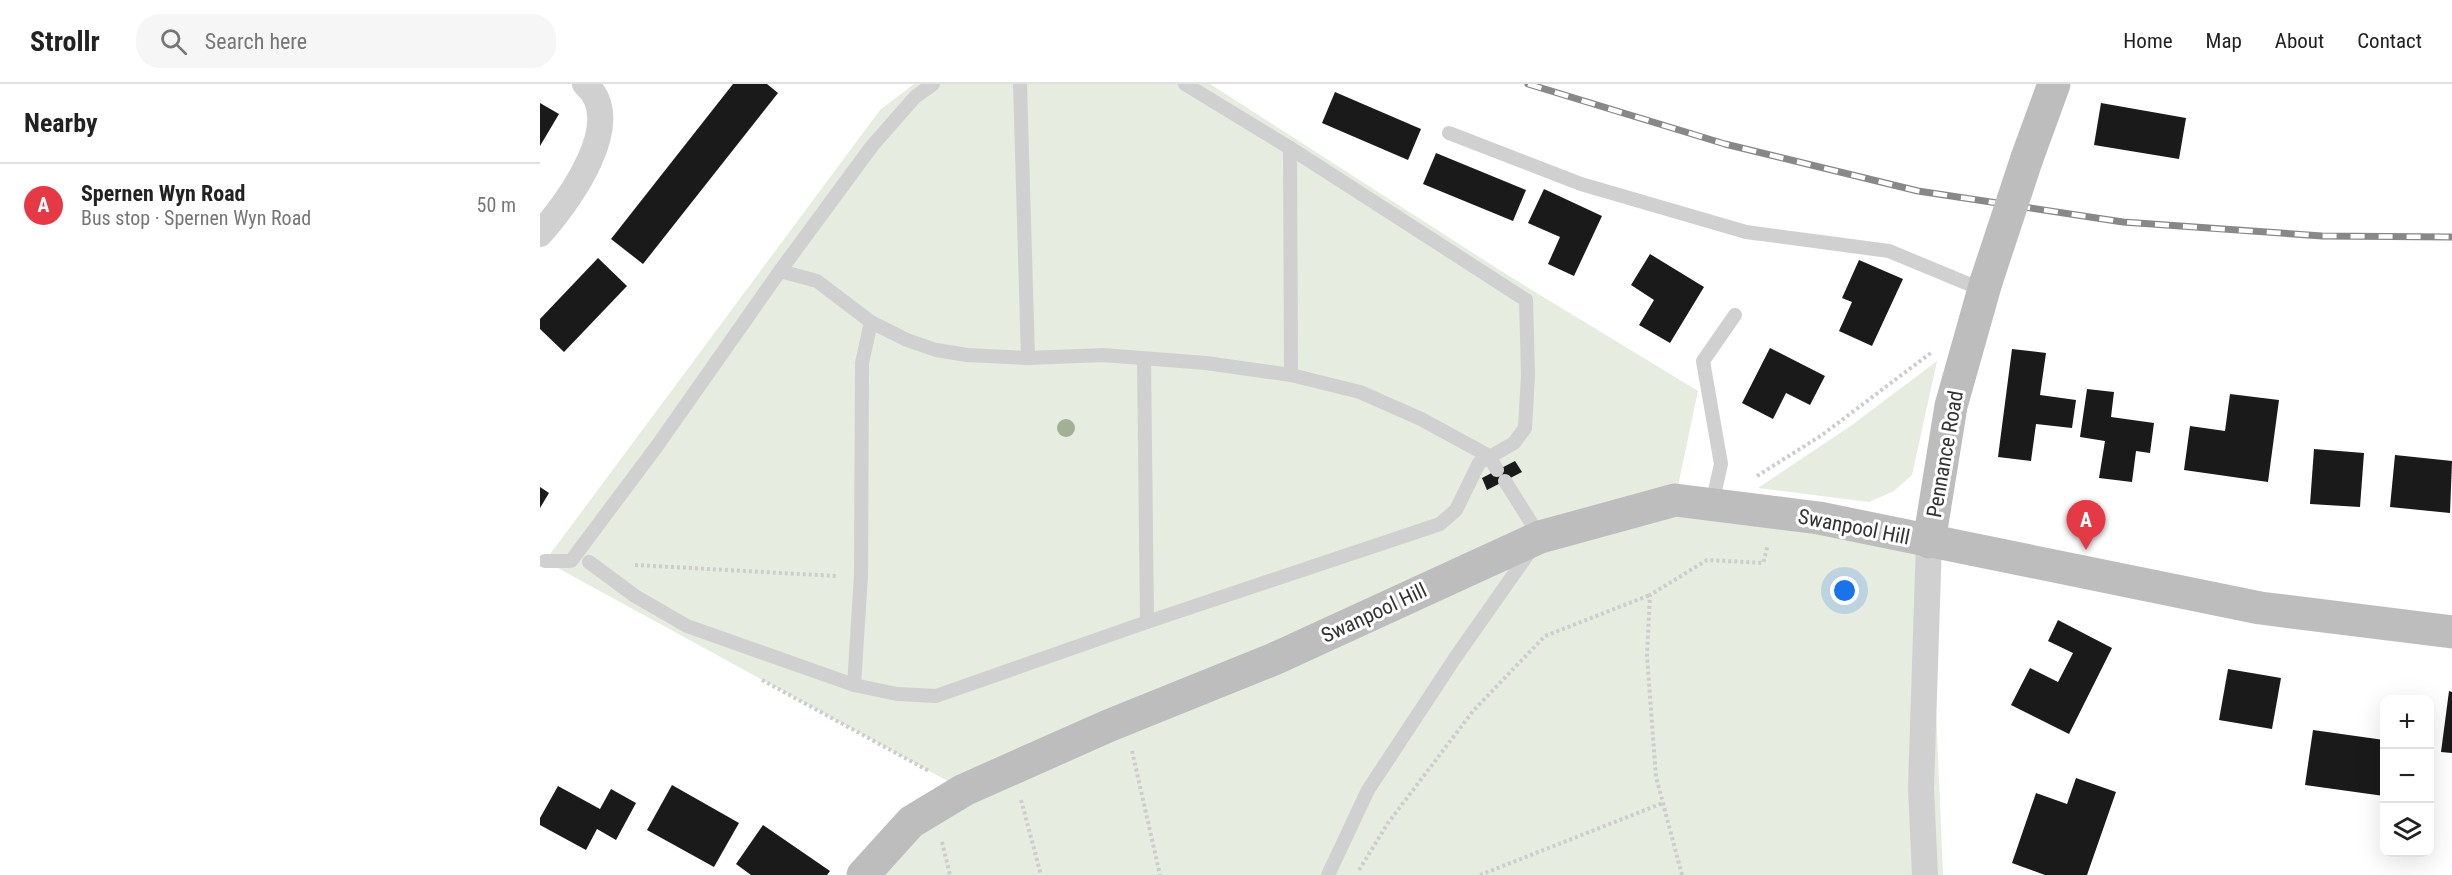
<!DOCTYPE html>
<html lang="en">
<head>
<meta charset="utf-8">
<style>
	:root { --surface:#fff; --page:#f6f6f6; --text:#222; --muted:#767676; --line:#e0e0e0; --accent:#e63946 }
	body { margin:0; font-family:"Roboto Condensed",sans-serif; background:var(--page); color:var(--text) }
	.controls { position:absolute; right:18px; bottom:18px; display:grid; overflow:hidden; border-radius:12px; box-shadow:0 6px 24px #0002 }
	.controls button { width:54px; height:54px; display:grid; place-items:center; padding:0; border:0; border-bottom:2px solid var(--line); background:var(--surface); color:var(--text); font:30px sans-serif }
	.you { position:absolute; left:1305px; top:507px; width:21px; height:21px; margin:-15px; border:4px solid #fff; border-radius:50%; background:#1a73e8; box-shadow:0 0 0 9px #1a73e833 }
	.badge { display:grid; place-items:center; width:39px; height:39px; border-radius:50%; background:var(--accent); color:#fff; font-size:20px; font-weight:700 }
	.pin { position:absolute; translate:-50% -50px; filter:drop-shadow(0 2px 3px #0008) }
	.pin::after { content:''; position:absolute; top:32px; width:21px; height:18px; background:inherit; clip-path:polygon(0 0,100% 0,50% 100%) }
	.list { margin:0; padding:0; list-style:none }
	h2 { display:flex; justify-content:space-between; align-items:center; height:78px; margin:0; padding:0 24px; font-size:26px }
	h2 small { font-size:20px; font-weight:400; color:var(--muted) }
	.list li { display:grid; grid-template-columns:39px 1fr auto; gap:18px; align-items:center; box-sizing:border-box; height:84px; padding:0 24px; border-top:2px solid var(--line) }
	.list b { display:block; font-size:22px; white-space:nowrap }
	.list p { margin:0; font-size:20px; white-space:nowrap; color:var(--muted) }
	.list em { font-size:20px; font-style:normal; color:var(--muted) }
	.icon { flex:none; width:33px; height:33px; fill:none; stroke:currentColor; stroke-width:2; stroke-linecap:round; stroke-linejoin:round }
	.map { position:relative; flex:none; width:1912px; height:791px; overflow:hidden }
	header { display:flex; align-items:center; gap:36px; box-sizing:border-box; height:84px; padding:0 30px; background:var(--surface); border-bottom:2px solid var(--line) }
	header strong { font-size:28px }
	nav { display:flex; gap:33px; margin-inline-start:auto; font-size:21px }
	.search { width:420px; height:54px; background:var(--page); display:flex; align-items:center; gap:15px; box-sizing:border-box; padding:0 21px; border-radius:24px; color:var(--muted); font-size:22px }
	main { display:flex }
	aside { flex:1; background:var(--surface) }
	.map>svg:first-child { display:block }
	.green { fill:#e6ecdf }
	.building { fill:#1a1a1a }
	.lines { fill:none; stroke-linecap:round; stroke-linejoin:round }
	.path { stroke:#cdcdcd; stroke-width:4; stroke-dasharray:3 3; stroke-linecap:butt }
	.lane { stroke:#d0d0d0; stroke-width:14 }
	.street { stroke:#d0d0d0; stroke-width:26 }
	.secondary { stroke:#bdbdbd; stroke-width:33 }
	.rail-casing { stroke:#888; stroke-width:7 }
	.rail { stroke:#fff; stroke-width:4.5; stroke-dasharray:14; stroke-linecap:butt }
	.secondary-bridge { stroke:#bdbdbd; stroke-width:33 }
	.tree { fill:#a2b095 }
	.labels { text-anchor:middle; stroke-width:6; stroke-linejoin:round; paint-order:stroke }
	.street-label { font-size:21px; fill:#333; stroke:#fff }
</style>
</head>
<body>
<header>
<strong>Strollr</strong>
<div class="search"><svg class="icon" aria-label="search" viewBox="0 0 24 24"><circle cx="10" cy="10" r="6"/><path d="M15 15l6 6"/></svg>Search here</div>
<nav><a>Home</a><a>Map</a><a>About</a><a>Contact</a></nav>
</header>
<main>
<aside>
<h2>Nearby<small></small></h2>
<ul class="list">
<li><span class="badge">A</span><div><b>Spernen Wyn Road</b><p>Bus stop · Spernen Wyn Road</p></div><em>50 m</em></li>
</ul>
</aside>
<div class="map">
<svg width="1912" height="791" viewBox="0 0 1912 791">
	<rect width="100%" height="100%" fill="#fff"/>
	<g class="green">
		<path d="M374,0H670L969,192L1158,307L1135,416L1389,458L1403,791H334L424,706L5,477L340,26Z"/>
		<path d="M1397,277L1372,391L1354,407L1329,418L1218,404L1312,341Z"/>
	</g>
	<g class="building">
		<path d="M193,0H227L238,9L103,180L71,155Z"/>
		<path d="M795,8L881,45L868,76L782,39Z"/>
		<path d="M0,19L19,30L0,62Z"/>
		<path d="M1561,19L1646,34L1639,75L1554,61Z"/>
		<path d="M896,69L986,106L973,137L883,100Z"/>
		<path d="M1004,105L1062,132L1034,192L1008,180L1020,153L988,139Z"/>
		<path d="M1110,170L1164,203L1130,259L1099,241L1114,216L1091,201Z"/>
		<path d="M58,174L87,202L24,268L0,245V235Z"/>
		<path d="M1319,176L1363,195L1332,262L1299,247L1312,218L1302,214Z"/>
		<path d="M1230,264L1285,292L1270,321L1246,309L1233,335L1202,319Z"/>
		<path d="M1472,265L1506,269L1500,311L1536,316L1532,344L1496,340L1491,377L1458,373Z"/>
		<path d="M1547,305L1574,308L1571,333L1614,339L1610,369L1596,367L1592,398L1559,394L1565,357L1540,353Z"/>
		<path d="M1690,310L1739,316L1728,398L1644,386L1650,342L1685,347Z"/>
		<path d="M1774,365L1824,369L1820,423L1770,420Z"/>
		<path d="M1855,371L1912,377L1910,429L1850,423Z"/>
		<path d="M975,377L982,388L947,406L942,394Z"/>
		<path d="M0,403L9,409L0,424Z"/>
		<path d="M1518,536L1572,564L1529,650L1471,621L1490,584L1518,598L1533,569L1508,557Z"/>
		<path d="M1688,585L1741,594L1732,645L1679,636Z"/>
		<path d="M1909,607L1912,608V669L1901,668Z"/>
		<path d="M1773,646L1844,656V712L1765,701Z"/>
		<path d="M1536,694L1576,708L1547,791H1505L1472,779L1496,709L1527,720Z"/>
		<path d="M132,701L199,739L174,783L107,746Z"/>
		<path d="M18,702L60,725L71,705L96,719L76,756L57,745L46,766L0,741V734Z"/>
		<path d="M223,741L290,787L287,791H211L196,780Z"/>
	</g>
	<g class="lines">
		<g class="path">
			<path d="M1217,392L1282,351L1392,268"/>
			<path d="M95,481L297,492"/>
			<path d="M222,596L389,687"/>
			<path d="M592,667L620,791"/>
			<path d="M481,716L501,791"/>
			<path d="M402,758L410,791"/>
			<path d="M819,786L848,739L933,627L1005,552L1110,511"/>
			<path d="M940,791L1123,719"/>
			<path d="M1142,791L1116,693L1107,572L1110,511L1167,476L1223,479L1228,461"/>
		</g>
		<g class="lane">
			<path d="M480,0L488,274"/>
			<path d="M645,0L750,64L751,291"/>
			<path d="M909,49L1041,100L1206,148L1349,167L1443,206"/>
			<path d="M240,187L332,62L375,13L393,0"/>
			<path d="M331,238L322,279L321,491L314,601L357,610L396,612L607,538L900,440L916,426L939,379L974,359L985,344L988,291L986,216L750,64"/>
			<path d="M604,275L607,538"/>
			<path d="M1172,420L1181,380L1163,277L1195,231"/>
			<path d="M5,477H31L117,362L240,187L277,197L331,238L367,256L396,266L427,271L488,274L563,271L666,279L751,291L820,308L881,335L949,372L957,386"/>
			<path d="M49,478L95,512L147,542L314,601"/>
			<path d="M788,791L828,706L915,574L1000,453L965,397"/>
		</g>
		<g class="street">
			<path d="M0,150C27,119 89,37 45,0"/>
			<path d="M1385,791L1381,704L1389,458"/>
		</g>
		<g class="secondary">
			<path d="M1487,74L1514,0"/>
			<path d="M1389,458L1411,322L1446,198"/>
			<path d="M323,791L371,738L424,706L568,642L734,575L1000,453L1135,416L1279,434L1720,524L1912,548"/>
		</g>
		<defs>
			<path id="rail" d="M988,0L1185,60L1378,107L1583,138L1782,152L1912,153"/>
		</defs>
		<use href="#rail" class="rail-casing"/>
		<use href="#rail" class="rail"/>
		<path class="secondary-bridge" d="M1446,198L1487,74"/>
	</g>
	<circle class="tree" cx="526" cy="344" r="9"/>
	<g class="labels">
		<g class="street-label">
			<text transform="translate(1405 370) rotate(-80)" y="7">Pennance Road</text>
			<text transform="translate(1314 443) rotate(11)" y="7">Swanpool Hill</text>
			<text transform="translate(834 529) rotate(-25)" y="7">Swanpool Hill</text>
		</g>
	</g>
</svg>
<div class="controls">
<button>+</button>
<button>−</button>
<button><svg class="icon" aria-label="layers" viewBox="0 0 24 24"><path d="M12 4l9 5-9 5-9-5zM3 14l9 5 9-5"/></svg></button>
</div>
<div class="you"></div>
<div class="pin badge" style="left:1546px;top:466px">A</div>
</div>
</main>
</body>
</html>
